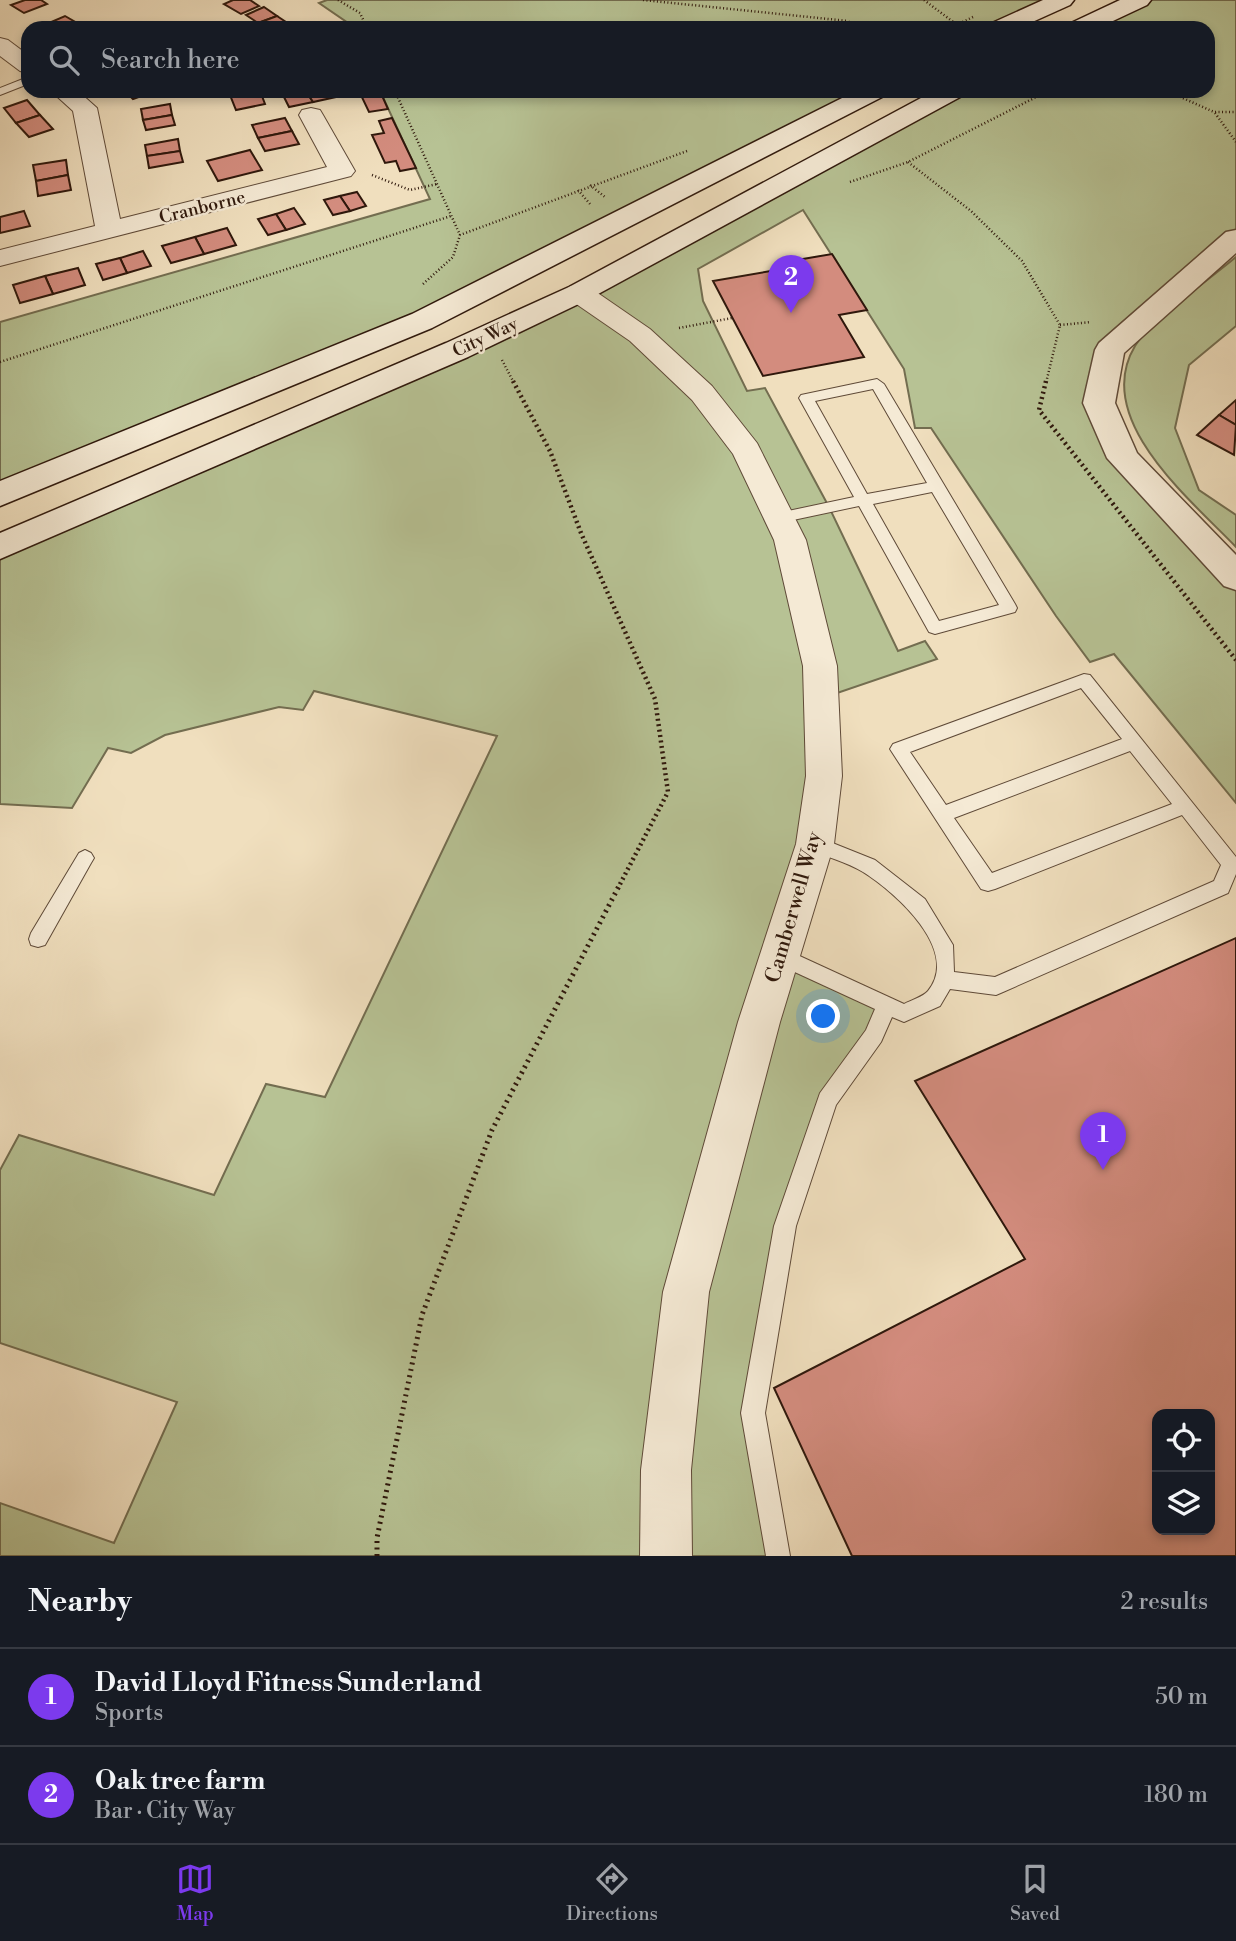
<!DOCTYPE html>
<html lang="en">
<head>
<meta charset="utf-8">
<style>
	:root { --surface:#171b24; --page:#20242c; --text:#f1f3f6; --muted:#9ea1a6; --line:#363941; --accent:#7c3aed }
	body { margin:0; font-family:"Libre Bodoni",serif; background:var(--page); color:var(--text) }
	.controls { position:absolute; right:21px; bottom:21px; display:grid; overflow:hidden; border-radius:14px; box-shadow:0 4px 10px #0003 }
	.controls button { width:63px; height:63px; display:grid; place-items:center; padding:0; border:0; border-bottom:2px solid var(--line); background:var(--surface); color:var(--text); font:35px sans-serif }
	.you { position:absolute; left:824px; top:1017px; width:24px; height:24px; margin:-18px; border:5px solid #fff; border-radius:50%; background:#1a73e8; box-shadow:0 0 0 10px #1a73e833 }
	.badge { display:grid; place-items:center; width:46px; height:46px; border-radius:50%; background:var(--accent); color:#fff; font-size:23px; font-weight:700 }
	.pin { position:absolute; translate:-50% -58px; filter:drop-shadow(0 2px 4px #0008) }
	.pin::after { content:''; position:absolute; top:37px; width:24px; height:21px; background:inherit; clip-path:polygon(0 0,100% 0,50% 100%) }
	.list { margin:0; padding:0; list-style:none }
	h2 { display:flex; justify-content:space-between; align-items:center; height:91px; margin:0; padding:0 28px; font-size:30px }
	h2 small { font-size:23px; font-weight:400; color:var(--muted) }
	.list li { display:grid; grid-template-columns:46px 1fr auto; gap:21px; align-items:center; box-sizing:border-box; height:98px; padding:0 28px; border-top:2px solid var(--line) }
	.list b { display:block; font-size:26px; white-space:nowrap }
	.list p { margin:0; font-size:23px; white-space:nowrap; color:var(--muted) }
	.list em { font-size:23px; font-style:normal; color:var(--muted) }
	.icon { flex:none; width:38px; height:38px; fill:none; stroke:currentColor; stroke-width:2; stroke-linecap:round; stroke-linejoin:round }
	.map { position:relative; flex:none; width:1236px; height:1556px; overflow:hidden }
	.search { position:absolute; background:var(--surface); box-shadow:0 4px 10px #0003; left:21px; right:21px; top:21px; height:77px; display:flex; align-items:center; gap:18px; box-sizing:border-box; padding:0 24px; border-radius:21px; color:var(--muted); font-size:26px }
	.sheet { height:287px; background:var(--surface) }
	nav { display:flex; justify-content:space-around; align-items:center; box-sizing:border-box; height:98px; border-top:2px solid var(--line); background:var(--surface); font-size:19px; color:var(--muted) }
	nav a { display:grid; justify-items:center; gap:4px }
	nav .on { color:var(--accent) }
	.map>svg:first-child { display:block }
	.green { fill:#b7c294; stroke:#736d50; stroke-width:2 }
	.building { fill:#d38c7e; stroke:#2f180c; stroke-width:2; fill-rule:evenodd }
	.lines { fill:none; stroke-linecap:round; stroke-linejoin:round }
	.service-casing { stroke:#5f4a38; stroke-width:2 }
	.minor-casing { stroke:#5f4a38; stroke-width:2 }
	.tertiary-casing { stroke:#5f4a38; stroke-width:3 }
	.secondary-casing { stroke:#2f180c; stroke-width:3 }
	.path-far2 { stroke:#2f180c; stroke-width:2.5; stroke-dasharray:1 2.5; stroke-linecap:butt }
	.path-far1 { stroke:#2f180c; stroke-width:4.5; stroke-dasharray:2 3.5; stroke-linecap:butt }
	.path { stroke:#2f180c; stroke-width:5; stroke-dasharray:2 4.5; stroke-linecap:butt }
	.service { fill:#f5ead5; fill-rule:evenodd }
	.minor { fill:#f5ead5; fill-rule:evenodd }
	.tertiary { fill:#f5ead5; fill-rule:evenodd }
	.secondary { fill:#f5ead5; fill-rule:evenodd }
	.labels { text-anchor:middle; stroke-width:5; stroke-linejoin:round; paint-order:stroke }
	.far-street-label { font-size:18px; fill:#2f180c; stroke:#f5ead5 }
	.street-label { font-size:21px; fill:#2f180c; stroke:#f5ead5 }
</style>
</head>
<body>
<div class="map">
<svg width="1236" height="1556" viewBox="0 0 1236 1556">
	<rect width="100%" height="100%" fill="#f0dfbe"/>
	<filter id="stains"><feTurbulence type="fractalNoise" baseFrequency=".00286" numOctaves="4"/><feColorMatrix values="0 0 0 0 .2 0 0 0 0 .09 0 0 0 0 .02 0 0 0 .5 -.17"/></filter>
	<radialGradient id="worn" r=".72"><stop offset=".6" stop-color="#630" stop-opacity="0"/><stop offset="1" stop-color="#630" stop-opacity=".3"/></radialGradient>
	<g class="green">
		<path d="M327,0H1062L1000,28H350L348,23L319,3Z"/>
		<path d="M1139,0H1236V239L1110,350L1099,403L1123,458L1236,577V803L1114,654L1090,662L1056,616L931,428H915L904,369L803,210L698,269L703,301L747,391L765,388L829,507L898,651L925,641L937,659L837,693L780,956L886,1006L827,1100L785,1226L753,1413L778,1556H0V1503L114,1543L177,1402L0,1343V1170L19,1135L214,1195L266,1084L325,1097L497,736L314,691L303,710L279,707L165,735L131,753L108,748L72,808L0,804V547L457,350L953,91H1208V28H1079Z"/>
		<path d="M380,91H875L536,264L0,494V322L430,199Z"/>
		<path d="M1236,257V326L1189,365L1175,428L1199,490L1236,515V547C1191,500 1091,419 1135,346C1151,320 1210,279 1236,257Z"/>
	</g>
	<g class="building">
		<path d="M25,0H41L47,4L24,13L11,5Z"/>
		<path d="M233,0H250L259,6L241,14L224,4Z"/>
		<path d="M264,7L277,16L258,23L246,15Z"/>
		<path d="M65,16L77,23L67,28L42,26Z"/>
		<path d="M277,16L289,24L279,28H266L258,23Z"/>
		<path d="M125,91H155L133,99Z"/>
		<path d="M250,91H260L265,104L236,110L230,95Z"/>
		<path d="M281,91H306L313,102L289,107Z"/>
		<path d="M306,91H333L336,97L313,102Z"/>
		<path d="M359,91H380L388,109L369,112Z"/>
		<path d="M27,100L40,115L16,123L4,108Z"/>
		<path d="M170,104L172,115L143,120L141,109Z"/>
		<path d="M40,115L53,129L29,137L16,123Z"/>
		<path d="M172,115L175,125L146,130L143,120Z"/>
		<path d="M285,118L292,131L258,138L252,125Z"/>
		<path d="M392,118L416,168L400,171L396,161L385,163L372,135L384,133L379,121Z"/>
		<path d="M292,131L299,144L265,151L258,138Z"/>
		<path d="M178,139L180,151L147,156L145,145Z"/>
		<path d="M250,150L262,170L218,181L207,161Z"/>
		<path d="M180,151L183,162L149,168L147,156Z"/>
		<path d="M66,160L68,175L36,181L33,165Z"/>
		<path d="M68,175L71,190L38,196L36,181Z"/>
		<path d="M357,192L366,206L350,211L340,196Z"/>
		<path d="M340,196L350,211L333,215L324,200Z"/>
		<path d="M294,208L305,224L286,230L276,214Z"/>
		<path d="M24,211L30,226L0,233V217Z"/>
		<path d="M276,214L286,230L268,235L258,219Z"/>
		<path d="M227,228L236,245L204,254L195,237Z"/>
		<path d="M195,237L204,254L171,263L162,246Z"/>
		<path d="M143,251L151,266L127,273L120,258Z"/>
		<path d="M832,254L867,310L839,315L864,357L763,376L713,281L794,267L791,261Z"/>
		<path d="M120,258L127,273L103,280L96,264Z"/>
		<path d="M78,268L85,285L53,294L45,276Z"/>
		<path d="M45,276L53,294L20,303L13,285Z"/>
		<path d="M1236,400V425L1219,415Z"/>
		<path d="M1219,415L1236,425L1234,455L1197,435Z"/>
		<path d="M1236,938V1556H852L774,1388L1025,1259L915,1081ZM1157,1414H1210V1530H1157Z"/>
	</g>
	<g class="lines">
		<defs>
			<g id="service">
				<path d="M28,77V84L0,95V88Z"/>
				<path d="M877,379L884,384L1015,604L1017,608L1015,612L935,634L929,632L859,506L779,523L774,522L771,518L774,514L854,497L799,398L801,395ZM873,389L927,483L867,494L815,401ZM932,492L999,605L939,621L873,504Z"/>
				<path d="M1084,674L1090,675L1236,857V874L1228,893L1003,992L996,995L950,989L940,1006L904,1022L892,1017L881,1042L836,1105L796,1226L765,1413L790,1556H766L741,1413L774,1226L820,1093L866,1030L875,1009L773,962L770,956L773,950L780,947L904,1004C911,1000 923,997 928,991C961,950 895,892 863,872C847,862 826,857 809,849L806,844L809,839L815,836L875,860L925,899L953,945L954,972L995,977L1214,881L1221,865L1182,815L995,889L988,891L981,889L890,749L893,744ZM1081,688L1122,739L946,805L910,752ZM1130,751L1172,804L992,873L954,818Z"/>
				<path d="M85,850L91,853L94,858L91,863L45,945L38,947L31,945L29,939L31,933L79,853Z"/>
			</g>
			<g id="minor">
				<path d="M0,38L8,40L28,55V73L20,71L0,56Z"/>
				<path d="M51,91H78L97,108L120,219L327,167L299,115L302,110L311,108L320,110L323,115L355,171L351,176L0,266V250L95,226L73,111Z"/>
				<path d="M579,284L589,287L650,329L712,386L757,443L806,540L837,666L842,776L834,844L780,1022L709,1292L691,1470L692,1556H640L641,1470L663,1292L738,1022L796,844L806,776L803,666L774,540L733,454L692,400L630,341L569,299L565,293L569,287Z"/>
			</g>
			<path id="tertiary" d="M1236,230V253L1124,353L1115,403L1137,453L1236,555V590L1224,586L1107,458L1083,403L1095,350L1099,343L1226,232Z"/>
			<g id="secondary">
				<path d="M1043,0H1074L1070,5L1019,28H988L992,23Z"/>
				<path d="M1120,0H1151L1147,5L1098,28H1067L1071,23Z"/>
				<path d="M856,91H887L884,96L432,328L0,506V481L412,314Z"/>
				<path d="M934,91H965L962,96L589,299L468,357L0,559V533L446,343L569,287Z"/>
			</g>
		</defs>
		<use href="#service" class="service-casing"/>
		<use href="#minor" class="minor-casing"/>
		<use href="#tertiary" class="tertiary-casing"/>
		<use href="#secondary" class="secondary-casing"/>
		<g class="path-far2">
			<path d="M338,0L360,13L367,28"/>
			<path d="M643,0L848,21L854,28"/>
			<path d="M924,0L956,24"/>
			<path d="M950,28L973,17"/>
			<path d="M395,91L460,235"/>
			<path d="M1167,91L1214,112H1236"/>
			<path d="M1215,113L1236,142"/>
			<path d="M908,162L971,211L1022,261L1060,325L1046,383"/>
			<path d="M372,175L410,190L437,184"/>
			<path d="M850,182L908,162L1048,91"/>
			<path d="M590,185L605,197"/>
			<path d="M578,190L590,204"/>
			<path d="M423,284L453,257L460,235L687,151"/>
			<path d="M1060,325L1091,322"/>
			<path d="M679,328L732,318"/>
			<path d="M502,360L514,383"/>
			<path d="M0,362L451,216"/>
		</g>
		<g class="path-far1">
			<path d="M513,381L550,451L581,533L655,699L668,792L618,888"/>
			<path d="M1046,381L1039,410L1236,660"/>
		</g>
		<path class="path" d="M377,1556V1538L422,1315L492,1130L619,886"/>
		<use href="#service" class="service"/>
		<use href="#minor" class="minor"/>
		<use href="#tertiary" class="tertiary"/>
		<use href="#secondary" class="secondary"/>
	</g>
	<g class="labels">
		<g class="far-street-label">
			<text transform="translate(202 207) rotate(-14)" y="6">Cranborne</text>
			<text transform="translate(485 337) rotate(-25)" y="6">City Way</text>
		</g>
		<g class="street-label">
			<text transform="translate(793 907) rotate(-74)" y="7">Camberwell Way</text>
		</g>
	</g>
	<rect width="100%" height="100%" filter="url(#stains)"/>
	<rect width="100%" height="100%" fill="url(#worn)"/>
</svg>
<div class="controls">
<button><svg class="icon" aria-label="locate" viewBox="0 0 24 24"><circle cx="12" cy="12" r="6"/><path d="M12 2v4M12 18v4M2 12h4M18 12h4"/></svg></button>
<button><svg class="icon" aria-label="layers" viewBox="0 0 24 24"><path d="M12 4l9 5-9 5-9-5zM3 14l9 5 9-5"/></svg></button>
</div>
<div class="you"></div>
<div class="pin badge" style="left:1103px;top:1170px">1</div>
<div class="pin badge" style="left:791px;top:313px">2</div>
<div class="search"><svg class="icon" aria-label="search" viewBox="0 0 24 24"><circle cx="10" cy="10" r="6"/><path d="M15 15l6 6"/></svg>Search here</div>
</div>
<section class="sheet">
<h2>Nearby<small>2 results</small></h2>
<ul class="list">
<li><span class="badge">1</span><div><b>David Lloyd Fitness Sunderland</b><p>Sports</p></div><em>50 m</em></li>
<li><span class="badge">2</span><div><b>Oak tree farm</b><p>Bar · City Way</p></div><em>180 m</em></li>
</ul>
</section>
<nav>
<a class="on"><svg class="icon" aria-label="map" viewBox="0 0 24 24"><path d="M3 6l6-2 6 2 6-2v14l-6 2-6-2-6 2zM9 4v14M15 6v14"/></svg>Map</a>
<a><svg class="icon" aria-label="directions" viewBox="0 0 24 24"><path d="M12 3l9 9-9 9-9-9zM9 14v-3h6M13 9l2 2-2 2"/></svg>Directions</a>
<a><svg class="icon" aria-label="saved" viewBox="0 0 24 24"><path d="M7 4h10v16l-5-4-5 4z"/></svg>Saved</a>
</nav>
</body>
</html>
